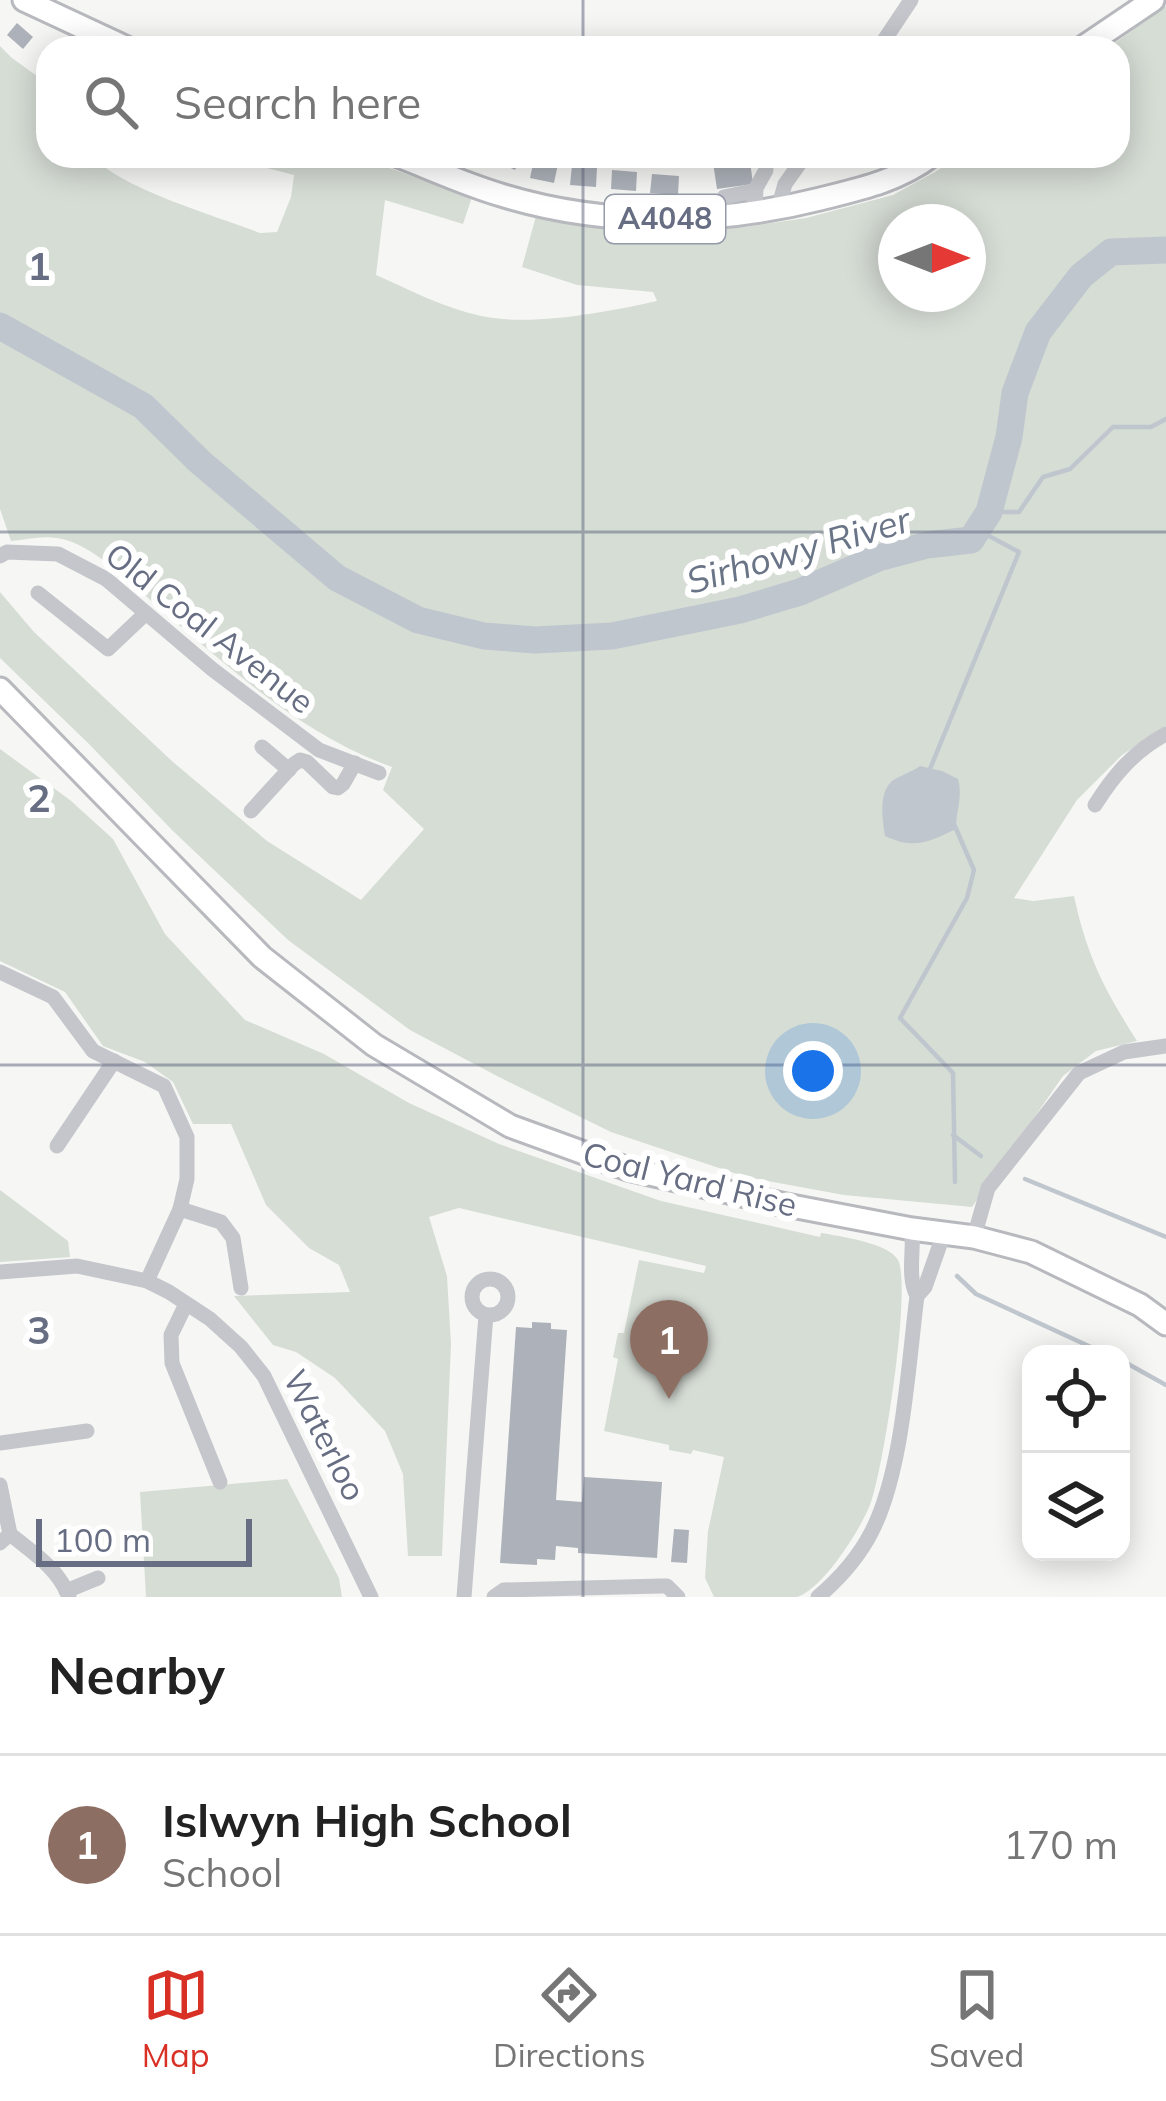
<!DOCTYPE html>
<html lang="en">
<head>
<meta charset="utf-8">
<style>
	:root { --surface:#fff; --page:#f6f6f6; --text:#222; --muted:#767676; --line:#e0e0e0; --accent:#d93025 }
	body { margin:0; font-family:Mulish,sans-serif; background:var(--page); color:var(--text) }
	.controls { position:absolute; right:36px; bottom:36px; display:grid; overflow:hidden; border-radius:24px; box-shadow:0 6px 30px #0003 }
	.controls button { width:108px; height:108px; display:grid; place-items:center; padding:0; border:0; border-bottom:3px solid var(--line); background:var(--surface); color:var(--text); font:60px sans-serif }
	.compass { position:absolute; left:878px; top:204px; width:108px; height:108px; border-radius:50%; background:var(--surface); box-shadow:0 6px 30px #0003; rotate:90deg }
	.scale { position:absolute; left:36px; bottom:30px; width:216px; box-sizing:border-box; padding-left:12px; border:6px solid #676e83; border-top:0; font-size:33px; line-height:42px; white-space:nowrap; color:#676e83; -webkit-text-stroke:9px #fff; paint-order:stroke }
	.you { position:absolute; left:813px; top:1071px; width:42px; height:42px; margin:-30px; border:9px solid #fff; border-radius:50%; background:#1a73e8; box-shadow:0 0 0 18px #1a73e833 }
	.badge { display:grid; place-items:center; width:78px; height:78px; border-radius:50%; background:var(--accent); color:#fff; font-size:39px; font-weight:700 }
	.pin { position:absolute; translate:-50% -99px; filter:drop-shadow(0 3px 6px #0008) }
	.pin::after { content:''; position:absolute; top:63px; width:42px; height:36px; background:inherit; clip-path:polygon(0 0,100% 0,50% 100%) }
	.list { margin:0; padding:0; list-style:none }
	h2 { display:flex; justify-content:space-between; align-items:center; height:156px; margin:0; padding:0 48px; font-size:51px }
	h2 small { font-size:39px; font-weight:400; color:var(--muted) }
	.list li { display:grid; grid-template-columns:78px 1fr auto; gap:36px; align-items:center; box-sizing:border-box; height:180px; padding:0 48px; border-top:3px solid var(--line) }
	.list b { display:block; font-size:45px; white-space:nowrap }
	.list p { margin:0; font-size:39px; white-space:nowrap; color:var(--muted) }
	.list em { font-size:39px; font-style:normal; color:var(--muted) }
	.icon { flex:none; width:66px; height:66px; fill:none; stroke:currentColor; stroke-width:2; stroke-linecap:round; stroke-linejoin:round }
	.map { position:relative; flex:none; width:1166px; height:1597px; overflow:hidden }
	.search { position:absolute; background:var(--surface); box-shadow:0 6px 30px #0003; left:36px; right:36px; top:36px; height:132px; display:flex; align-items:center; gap:30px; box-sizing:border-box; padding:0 42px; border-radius:36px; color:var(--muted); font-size:45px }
	.sheet { height:336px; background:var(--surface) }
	nav { display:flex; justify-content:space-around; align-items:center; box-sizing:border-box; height:168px; border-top:3px solid var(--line); background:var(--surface); font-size:33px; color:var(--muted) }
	nav a { display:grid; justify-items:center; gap:6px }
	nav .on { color:var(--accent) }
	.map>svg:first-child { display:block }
	.green { fill:#d6ddd5; fill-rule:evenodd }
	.water { fill:#c0c6ce }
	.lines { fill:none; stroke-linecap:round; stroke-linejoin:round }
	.stream { stroke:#c0c6ce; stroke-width:4.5 }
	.river { stroke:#c0c6ce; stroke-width:27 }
	.building { fill:#adb1b9 }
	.major-casing { stroke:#b8b9be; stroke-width:27 }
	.minor { stroke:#c5c6cb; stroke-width:15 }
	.major { stroke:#fff; stroke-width:21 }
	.grid { fill:none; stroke:#676e83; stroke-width:3; stroke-opacity:0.55 }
	.labels { text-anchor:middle; stroke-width:12; stroke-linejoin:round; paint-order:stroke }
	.shield { fill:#fff; stroke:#959aa8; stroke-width:3 }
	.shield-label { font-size:30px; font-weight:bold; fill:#676e83 }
	.street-label { font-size:33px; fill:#676e83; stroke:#fff }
	.water-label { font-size:36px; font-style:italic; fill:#697486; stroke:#fff }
	.grid-label { font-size:39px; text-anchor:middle; font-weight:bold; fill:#676e83; stroke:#fff; stroke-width:12; stroke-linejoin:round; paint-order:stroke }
</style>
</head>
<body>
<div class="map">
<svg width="1166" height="1597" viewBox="0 0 1166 1597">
	<rect width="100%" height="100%" fill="#f6f7f4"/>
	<g class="green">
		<path d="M1166,6V726L1122,755L1077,800L1014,898L1033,901L1074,896C1087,956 1104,989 1137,1041L1096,1051L1063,1076L972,1207L844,1195L746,1177L611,1132L497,1076L410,1030L288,940L173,831L89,744L0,658V592L34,632L173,762L267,841L361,900L424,829L383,790L392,767C303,735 233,671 163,611C137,589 98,549 66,540C48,534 29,539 11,541L0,509V46L12,58L48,84V156H93C118,188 220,217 260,233L277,232L291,197L294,175L220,156H355L472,197L463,224L385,200L376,275C410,290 444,308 481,316C530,327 608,312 657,301L653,292L577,285L522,267L536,216L551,220L681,229L745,227L806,218L893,195L935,172L958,156H1118V48H1108ZM896,222H968V294H896Z"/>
		<path d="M0,749L70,800L113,839L165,934L245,1020L324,1054L409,1103L499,1144L661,1201L820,1237L821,1233C839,1236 889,1243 898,1260C912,1287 883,1472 870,1505C860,1530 823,1589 797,1597C783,1597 731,1597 714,1597L705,1578L708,1531L724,1457L693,1450L691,1454L669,1450V1445L604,1431L618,1359L613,1357L618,1333H624L639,1260L704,1273L706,1266L459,1208L429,1217L447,1276L451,1344L442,1556H408L403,1474L385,1431L335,1378L296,1352L273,1345L234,1296L350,1292L339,1265L309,1248L266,1205L231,1124H193L173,1082L145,1062L103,1046L65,992L0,961Z"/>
		<path d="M0,1190L68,1241L70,1257L0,1262Z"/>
		<path d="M287,1479L339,1578L342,1597H146L140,1492Z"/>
	</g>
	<path class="water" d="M920,766L942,771L958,779C963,798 956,810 956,829C928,842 915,850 885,836C883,821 878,795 891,782C898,776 912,772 920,766Z"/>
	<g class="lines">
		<g class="stream">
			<path d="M989,512H1019L1043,477L1070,469L1113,427H1151L1166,419"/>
			<path d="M930,769L1019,552L978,530"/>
			<path d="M954,824L974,870L967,898L900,1018L953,1073L955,1182"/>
			<path d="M953,1135L981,1156"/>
			<path d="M1025,1179L1166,1237"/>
			<path d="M957,1276L976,1294L1106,1354"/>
			<path d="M1121,1360L1166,1385"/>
		</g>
		<path class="river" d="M0,326L143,406L200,462L337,578L418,620L484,636L535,640L612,636L740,610L800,592L878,558L927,545L971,540L989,512L1009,437L1015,393L1038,332L1081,276L1111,252L1166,250"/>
	</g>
	<g class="building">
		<path d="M17,23L33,37L23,49L7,35Z"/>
		<path d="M494,156H522L515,170L492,159Z"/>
		<path d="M712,156H724L725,165L750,161L753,184L717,189Z"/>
		<path d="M753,156H784V160L754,164Z"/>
		<path d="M534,159L558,164L554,183L530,178Z"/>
		<path d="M572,165L597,168L596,187L570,185Z"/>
		<path d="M612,170L637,172L636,191L611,189Z"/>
		<path d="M652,174L679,176L678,195L650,193Z"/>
		<path d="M532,1322L551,1323V1329L567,1330L556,1500L582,1502L584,1477L662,1482L657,1558L578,1553V1548L556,1546L555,1560L537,1559V1565L500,1563L516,1327L532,1328Z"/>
		<path d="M674,1529L689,1530L687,1563L671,1562Z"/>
	</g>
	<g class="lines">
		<defs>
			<g id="major">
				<path d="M24,0L127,48"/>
				<path d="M1082,48L1153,0"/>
				<path d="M398,156C432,169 466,185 501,195C605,227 716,225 820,199C860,189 898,181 931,156"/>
				<path d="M0,689L262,957L374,1045L510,1126L628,1169L781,1204L912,1229L974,1237L1031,1252L1140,1305L1166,1324"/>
			</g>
		</defs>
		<use href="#major" class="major-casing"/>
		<g class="minor">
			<path d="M879,48L911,0"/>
			<path d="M724,197L748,192L754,198"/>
			<path d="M778,209L785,184L805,156"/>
			<path d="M755,213L756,188L766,170"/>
			<path d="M0,556L7,552L58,554L106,579L212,669L319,750L379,773"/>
			<path d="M38,593L108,649L146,613"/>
			<path d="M262,747L289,770"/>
			<path d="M1095,805C1114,775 1134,751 1166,734"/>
			<path d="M251,811L294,764L300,760L307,762L333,787L338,788L343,784L355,763"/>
			<path d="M0,972L53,997L93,1051L164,1086L187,1137V1179L180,1209L147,1281"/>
			<path d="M57,1146L114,1061"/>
			<path d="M180,1209L221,1222L233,1238L241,1288"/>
			<path d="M974,1237L988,1188L1079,1073L1124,1052L1166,1046"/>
			<path d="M0,1272L77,1266L147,1281L169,1292L210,1319L241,1347L264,1376L371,1597"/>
			<circle cx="490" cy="1297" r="18"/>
			<path d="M917,1296L925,1287L944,1233"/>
			<path d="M186,1304L171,1335L172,1363L220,1482"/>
			<path d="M0,1443L87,1431"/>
			<path d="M0,1485L10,1534L0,1543"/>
			<path d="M10,1534C33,1553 58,1568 69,1597"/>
			<path d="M66,1591L98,1578"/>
			<path d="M464,1597L486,1315"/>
			<path d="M494,1597L504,1590L661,1586H667L678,1597"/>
			<path d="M818,1597C839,1579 858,1558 871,1533C903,1472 908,1366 917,1296C907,1277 914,1251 912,1229"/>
		</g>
		<use href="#major" class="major"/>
	</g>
	<path class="grid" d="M583,0V48M583,156V1597M0,532H1166M0,1065H1166"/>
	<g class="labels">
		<rect class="shield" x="605" y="195" width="120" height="48" rx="9"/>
		<g class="shield-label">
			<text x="665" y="229">A4048</text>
		</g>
		<g class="street-label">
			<text transform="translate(210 628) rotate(38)" y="12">Old Coal Avenue</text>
			<text transform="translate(690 1179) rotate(14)" y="12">Coal Yard Rise</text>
			<text transform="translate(325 1435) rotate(63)" y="12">Waterloo</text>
		</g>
		<g class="water-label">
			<text transform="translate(798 550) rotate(-16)" y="13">Sirhowy River</text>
		</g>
	</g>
	<g class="grid-label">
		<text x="39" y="280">1</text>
		<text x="39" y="812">2</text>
		<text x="39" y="1344">3</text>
	</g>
</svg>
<div class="controls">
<button><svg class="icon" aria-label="locate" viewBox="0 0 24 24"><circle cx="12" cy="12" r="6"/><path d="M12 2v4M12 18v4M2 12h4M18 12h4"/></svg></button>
<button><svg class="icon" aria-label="layers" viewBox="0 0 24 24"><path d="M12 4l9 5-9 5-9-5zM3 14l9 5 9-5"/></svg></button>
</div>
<svg class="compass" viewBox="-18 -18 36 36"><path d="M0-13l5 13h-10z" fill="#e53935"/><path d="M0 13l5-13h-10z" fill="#767676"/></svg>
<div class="scale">100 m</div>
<div class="you"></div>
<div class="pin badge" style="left:669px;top:1399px;background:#8d6e63">1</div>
<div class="search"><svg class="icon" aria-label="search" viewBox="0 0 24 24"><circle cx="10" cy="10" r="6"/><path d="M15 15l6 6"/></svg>Search here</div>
</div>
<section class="sheet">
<h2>Nearby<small></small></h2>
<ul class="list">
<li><span class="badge" style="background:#8d6e63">1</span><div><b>Islwyn High School</b><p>School</p></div><em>170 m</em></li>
</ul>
</section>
<nav>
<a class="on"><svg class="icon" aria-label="map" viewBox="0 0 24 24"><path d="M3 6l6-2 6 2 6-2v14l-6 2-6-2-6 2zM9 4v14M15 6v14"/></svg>Map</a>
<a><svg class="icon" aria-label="directions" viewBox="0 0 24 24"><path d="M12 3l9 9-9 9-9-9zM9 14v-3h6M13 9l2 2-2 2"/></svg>Directions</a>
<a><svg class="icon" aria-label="saved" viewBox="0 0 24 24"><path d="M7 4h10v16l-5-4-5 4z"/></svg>Saved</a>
</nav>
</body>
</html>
